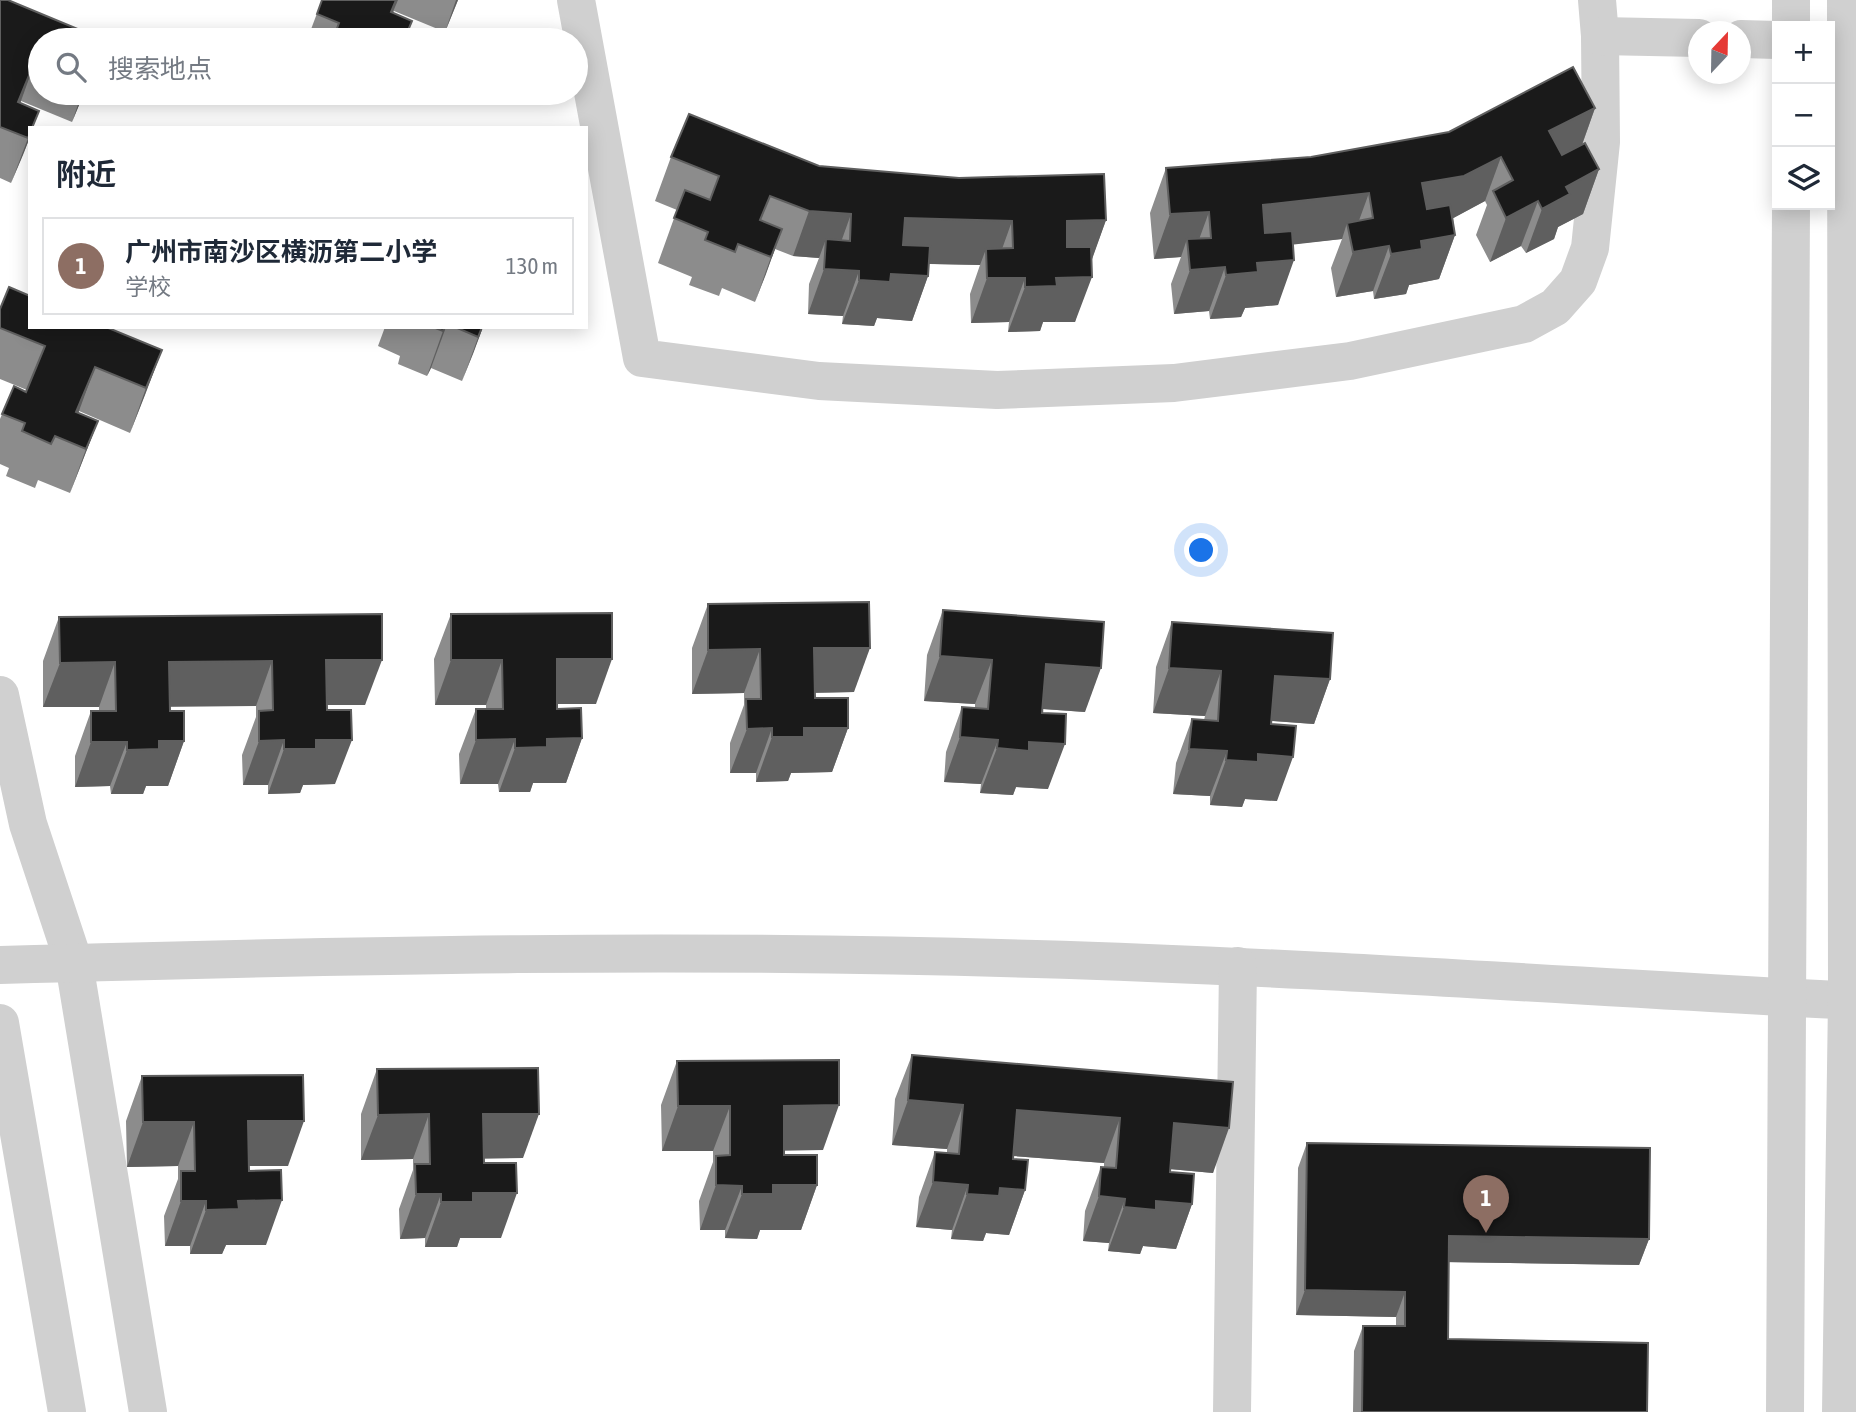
<!DOCTYPE html>
<html lang="zh">
<head>
<meta charset="utf-8">
<style>
	:root { --surface:#fff; --page:#f6f6f7; --text:#1f2937; --muted:#747a83; --line:#e0e1e3; --accent:#e63946 }
	body { margin:0; font-family:"Asap Condensed","Noto Sans SC",sans-serif; background:var(--page); color:var(--text) }
	.controls { position:absolute; right:21px; top:21px; display:grid; overflow:hidden; border-radius:0px; box-shadow:0 4px 18px #0003 }
	.controls button { width:63px; height:63px; display:grid; place-items:center; padding:0; border:0; border-bottom:2px solid var(--line); background:var(--surface); color:var(--text); font:35px sans-serif }
	.compass { position:absolute; left:1688px; top:21px; width:63px; height:63px; border-radius:50%; background:var(--surface); box-shadow:0 4px 18px #0003; rotate:22deg }
	.you { position:absolute; left:1202px; top:551px; width:24px; height:24px; margin:-18px; border:5px solid #fff; border-radius:50%; background:#1a73e8; box-shadow:0 0 0 10px #1a73e833 }
	.badge { display:grid; place-items:center; width:46px; height:46px; border-radius:50%; background:var(--accent); color:#fff; font-size:23px; font-weight:700 }
	.pin { position:absolute; translate:-50% -58px; filter:drop-shadow(0 2px 4px #0008) }
	.pin::after { content:''; position:absolute; top:37px; width:24px; height:21px; background:inherit; clip-path:polygon(0 0,100% 0,50% 100%) }
	.list { margin:0; padding:0; list-style:none }
	h2 { display:flex; justify-content:space-between; align-items:center; height:91px; margin:0; padding:0 28px; font-size:30px }
	h2 small { font-size:23px; font-weight:400; color:var(--muted) }
	.list li { display:grid; grid-template-columns:46px 1fr auto; gap:21px; align-items:center; box-sizing:border-box; height:98px; margin:0 14px 14px; padding:0 14px; border:2px solid var(--line); border-radius:0px }
	.list b { display:block; font-size:26px; white-space:nowrap }
	.list p { margin:0; font-size:23px; white-space:nowrap; color:var(--muted) }
	.list em { font-size:23px; font-style:normal; color:var(--muted) }
	.icon { flex:none; width:38px; height:38px; fill:none; stroke:currentColor; stroke-width:2; stroke-linecap:round; stroke-linejoin:round }
	.map { position:relative; flex:none; width:1856px; height:1412px; overflow:hidden }
	.search { position:absolute; background:var(--surface); box-shadow:0 4px 18px #0003; left:28px; top:28px; width:560px; height:77px; display:flex; align-items:center; gap:18px; box-sizing:border-box; padding:0 24px; border-radius:38px; color:var(--muted); font-size:26px }
	.panel { position:absolute; background:var(--surface); box-shadow:0 4px 18px #0003; left:28px; top:126px; width:560px; height:203px; border-radius:0px }
	.map>svg:first-child { display:block }
	.lines { fill:none; stroke-linecap:round; stroke-linejoin:round }
	.minor { stroke:#d0d0d0; stroke-width:38 }
	.wall { fill:#8c8c8c }
	.shaded-wall { fill:#5f5f5f }
	.building { fill:#1a1a1a; stroke:#5f5f5f; stroke-width:2 }
</style>
</head>
<body>
<div class="map">
<svg width="1856" height="1412" viewBox="0 0 1856 1412">
	<rect width="100%" height="100%" fill="#fff"/>
	<g class="lines">
		<g class="minor">
			<path d="M576,0L642,358L819,381L997,390L1174,383L1350,361L1524,324L1555,307L1578,281L1590,248L1601,142L1600,36L1597,0"/>
			<path d="M1791,0V26"/>
			<path d="M1600,36L1699,38"/>
			<path d="M1741,39L1777,40"/>
			<path d="M0,695L28,824L74,963L148,1412"/>
			<path d="M0,965C345,955 690,948 1036,959C1310,967 1582,987 1856,1001"/>
			<path d="M0,1023L67,1412"/>
			<path d="M1232,1412L1238,966"/>
			<path d="M1785,1412L1791,205"/>
			<path d="M1841,1412L1847,1000L1846,0"/>
		</g>
	</g>
	<g class="wall">
		<path d="M0,0L40,40V93H84L72,122L21,101L20,103L30,137L11,183L0,178Z"/>
		<path d="M322,0H458L445,32L394,11L393,13L412,21L405,40H307Z"/>
		<path d="M1595,108L1582,145L1599,169L1583,214L1558,227L1554,239L1526,253L1521,246L1490,262L1476,235L1487,205L1485,201L1453,218L1455,235L1439,279L1409,285L1406,294L1374,299L1373,291L1336,297L1331,268L1342,239L1293,244L1278,305L1245,308L1241,317L1210,319L1209,311L1174,314L1171,284L1181,257L1154,259L1150,213L1166,168L1311,157Z"/>
		<path d="M671,157L819,166L1106,220L1091,261L1075,322H1043L1040,331L1008,332L1009,322L971,323L970,294L980,265L929,264L928,276L912,321L877,318L874,326L842,324L843,316L808,314L809,284L819,258L793,256L775,249L755,302L722,288L719,296L689,285L692,277L658,263L677,210L655,201Z"/>
		<path d="M0,309L162,350L130,433L79,411L78,413L98,421L70,493L38,480L35,488L6,476L9,468L0,464V419L14,386L26,392L27,390L0,379Z"/>
		<path d="M385,327H483L462,381L431,368L427,376L398,364L400,356L378,346Z"/>
		<path d="M708,604L854,692L815,693V698L848,728L832,772L791,773L788,781L756,782V773H730V743L744,705V693L692,694V648Z"/>
		<path d="M943,610L1085,712L1043,709L1048,789L1016,787L1013,795L980,793L981,784L944,782L946,752L962,707L975,708V704L924,701L927,655Z"/>
		<path d="M382,614L365,705H327L335,784L303,785L300,793L268,794V785H243L242,755L256,717V706H170V711L184,741L168,786H146L143,794H111L110,786L75,787V756L91,711H99V707H43V661L59,617Z"/>
		<path d="M451,614L596,704H557V709L582,738L566,783H533L530,792H499L498,784H460L459,754L476,709H486V705H435L434,659Z"/>
		<path d="M1172,622L1330,679L1314,724L1272,721L1277,801L1245,799L1242,807L1210,805V796L1173,794L1176,763L1192,719L1204,720L1205,716L1153,713L1156,667Z"/>
		<path d="M912,1055L1233,1082L1213,1173L1170,1169V1172L1192,1204L1176,1249L1143,1246L1140,1254L1108,1251L1109,1243L1083,1241L1085,1211L1101,1167H1104V1163L1014,1156L1013,1159L1025,1190L1009,1235L986,1233L983,1241L951,1239L952,1230L916,1227L919,1197L935,1152L947,1153V1149L892,1145L895,1099Z"/>
		<path d="M677,1061L823,1150H784V1155L817,1185L801,1230H760L757,1239L725,1238V1230H700L699,1201L713,1162V1151H662L661,1105Z"/>
		<path d="M377,1069L523,1158H484V1163L501,1238H460L457,1247H425V1238L400,1239L399,1209L413,1170V1159L361,1160V1114Z"/>
		<path d="M142,1076L288,1166H249V1171L266,1245H226L222,1254H190V1246H165L164,1216L178,1179V1166L127,1167L126,1121Z"/>
		<path d="M1307,1143L1649,1239L1639,1265L1448,1262V1339L1647,1412H1353L1354,1351L1363,1326H1396V1317L1296,1315L1298,1168Z"/>
	</g>
	<g class="shaded-wall">
		<path d="M396,0H398L381,40L391,12Z"/>
		<path d="M456,0H458L445,32Z"/>
		<path d="M37,56L21,101L8,130L18,102Z"/>
		<path d="M82,93H84L72,122Z"/>
		<path d="M1595,108L1579,153L1533,176L1549,131Z"/>
		<path d="M30,133V137L23,155L11,183Z"/>
		<path d="M1501,157L1485,201L1448,221L1405,228L1422,183Z"/>
		<path d="M1599,169L1583,214L1558,227L1554,239L1526,253L1542,209L1566,187Z"/>
		<path d="M1369,193L1353,237L1347,223L1342,239L1246,250L1263,205Z"/>
		<path d="M1538,201L1521,246L1490,262L1506,218Z"/>
		<path d="M809,211L851,214L835,259L826,239L819,258L793,256Z"/>
		<path d="M1209,212L1193,256L1187,239L1181,257L1154,259L1170,214Z"/>
		<path d="M905,218L1012,221L996,266L986,249L980,265L889,263Z"/>
		<path d="M1106,220L1090,265L1051,266L1067,221Z"/>
		<path d="M782,229L766,274L755,302L771,257Z"/>
		<path d="M1455,235L1439,279L1409,285L1406,294L1374,299L1391,254L1421,241Z"/>
		<path d="M1389,246L1373,291L1336,297L1353,252Z"/>
		<path d="M1294,260L1278,305L1245,308L1241,317L1210,319L1226,275L1257,263Z"/>
		<path d="M1225,267L1209,311L1174,314L1190,270Z"/>
		<path d="M824,269L859,271L843,316L808,314Z"/>
		<path d="M891,274L928,276L912,321L877,318L874,326L842,324L859,280Z"/>
		<path d="M1092,277L1075,322H1043L1040,331L1008,332L1025,287L1056,278Z"/>
		<path d="M987,278H1025L1009,322L971,323Z"/>
		<path d="M446,327L431,368L427,376L443,331Z"/>
		<path d="M482,327H483L473,354L462,381Z"/>
		<path d="M162,350L145,395L130,433L146,388Z"/>
		<path d="M95,367L79,411L67,441L76,412Z"/>
		<path d="M98,421L81,465L70,493L86,449Z"/>
		<path d="M814,648H870L854,692L798,693Z"/>
		<path d="M760,649L744,693L692,694L708,650Z"/>
		<path d="M940,656L992,660L975,704L924,701Z"/>
		<path d="M557,659H612L596,704H541Z"/>
		<path d="M326,660H382L365,705H310Z"/>
		<path d="M451,660H502L486,705H435Z"/>
		<path d="M272,661L256,706L153,707L169,662Z"/>
		<path d="M115,662L99,707H43L60,663Z"/>
		<path d="M1046,664L1101,668L1085,712L1029,708Z"/>
		<path d="M1169,668L1221,671L1205,716L1153,713Z"/>
		<path d="M1275,676L1330,679L1314,724L1259,720Z"/>
		<path d="M772,728L756,773H730L747,729Z"/>
		<path d="M804,728H848L832,772L791,773L788,781L756,782L772,737Z"/>
		<path d="M960,737L998,740L981,784L944,782Z"/>
		<path d="M582,738L566,783H533L530,792H499L515,748L547,739Z"/>
		<path d="M515,739L498,784H460L476,740Z"/>
		<path d="M284,740L268,785H243L259,741Z"/>
		<path d="M316,740H352L335,784L303,785L300,793L268,794L284,749Z"/>
		<path d="M159,741H184L168,786H146L143,794H111L127,750Z"/>
		<path d="M91,742H127L110,786L75,787Z"/>
		<path d="M1029,742L1065,744L1048,789L1016,787L1013,795L980,793L997,748Z"/>
		<path d="M1189,749L1227,751L1210,796L1173,794Z"/>
		<path d="M1258,754L1293,757L1277,801L1245,799L1242,807L1210,805L1226,760Z"/>
		<path d="M908,1100L963,1105L947,1149L892,1145Z"/>
		<path d="M839,1105L823,1150L768,1151L784,1106Z"/>
		<path d="M678,1106H730L713,1151H662Z"/>
		<path d="M1017,1110L1120,1118L1104,1163L1001,1155Z"/>
		<path d="M429,1114L413,1159L361,1160L378,1115Z"/>
		<path d="M483,1114H539L523,1158L467,1159Z"/>
		<path d="M248,1121H304L288,1166H232Z"/>
		<path d="M143,1122H194L178,1166L127,1167Z"/>
		<path d="M1174,1123L1229,1128L1213,1173L1158,1168Z"/>
		<path d="M933,1182L968,1185L952,1230L916,1227Z"/>
		<path d="M716,1185L742,1186L725,1230H700Z"/>
		<path d="M773,1185H817L801,1230H760L757,1239L725,1238L742,1194Z"/>
		<path d="M1000,1188L1025,1190L1009,1235L986,1233L983,1241L951,1239L967,1194Z"/>
		<path d="M473,1193H517L501,1238H460L457,1247H425L441,1202Z"/>
		<path d="M416,1194H441L425,1238L400,1239Z"/>
		<path d="M1099,1196L1125,1199L1109,1243L1083,1241Z"/>
		<path d="M282,1200L266,1245H226L222,1254H190L206,1210L238,1201Z"/>
		<path d="M181,1201H206L190,1246H165Z"/>
		<path d="M1156,1201L1192,1204L1176,1249L1143,1246L1140,1254L1108,1251L1124,1207Z"/>
		<path d="M1449,1236L1649,1239L1639,1265L1440,1262Z"/>
		<path d="M1305,1290L1405,1292L1396,1317L1296,1315Z"/>
	</g>
	<g class="building">
		<path d="M0,0H8L104,40H40V58L37,56L18,102L39,111L32,128H30V133L28,138L0,127Z"/>
		<path d="M322,0H396L391,12L412,21L404,40H381L369,36L367,40H358L336,31L339,23L317,14Z"/>
		<path d="M1573,67L1595,108L1549,131L1562,155L1585,143L1599,169L1566,187L1570,194L1542,209L1538,201L1506,218L1493,191L1513,180L1501,157L1464,176L1422,183L1427,209L1450,205L1455,235L1421,241L1422,249L1391,254L1389,246L1353,252L1347,223L1373,218L1369,193L1263,205L1265,233L1292,231L1294,260L1257,263L1258,272L1226,275L1225,267L1190,270L1187,239L1211,238L1209,212L1170,214L1166,168L1311,157L1449,132Z"/>
		<path d="M689,114L819,166L959,178L1104,174L1106,220L1067,221V247H1091L1092,277L1056,278L1057,286L1025,287V278H987L986,249L1013,248L1012,221L905,218L903,245L930,246L928,276L891,274L890,282L859,280V271L824,269L826,239L850,241L851,214L809,211L770,196L760,220L782,229L771,257L738,244L735,252L705,240L708,232L674,218L685,190L710,200L719,176L671,157Z"/>
		<path d="M9,287L30,296V327H106L162,350L146,388L95,367L76,412L98,421L86,449L55,436L51,444L22,431L25,423L2,414L14,386L26,392L45,346L0,328V309Z"/>
		<path d="M433,327H445L443,331Z"/>
		<path d="M455,327H482L478,337Z"/>
		<path d="M869,602L870,648H814L815,698H848V728H804V737H772V728L747,729L746,699H761L760,649L708,650V604Z"/>
		<path d="M943,610L1104,622L1101,668L1046,664L1042,713L1066,714L1065,744L1029,742V751L997,748L998,740L960,737L962,707L988,709L992,660L940,656Z"/>
		<path d="M612,613V659H557V709L581,708L582,738L547,739V747L515,748V739L476,740V709H503L502,660H451V614Z"/>
		<path d="M382,614V660H326L327,710H351L352,740H316V749H284V740L259,741V711L273,710L272,661L169,662L170,711H184V741H159V749L127,750V742H91V711H116L115,662L60,663L59,617Z"/>
		<path d="M1172,622L1333,633L1330,679L1275,676L1271,724L1296,726L1293,757L1258,754V762L1226,760L1227,751L1189,749L1192,719L1218,721L1221,671L1169,668Z"/>
		<path d="M912,1055L1233,1082L1229,1128L1174,1123L1170,1172L1194,1174L1192,1204L1156,1201V1210L1124,1207L1125,1199L1099,1196L1101,1167L1116,1168L1120,1118L1017,1110L1013,1159L1028,1160L1025,1190L1000,1188L999,1196L967,1194L968,1185L933,1182L935,1152L959,1154L963,1105L908,1100Z"/>
		<path d="M839,1060V1105L784,1106V1155H817V1185H773V1194H742V1186L716,1185V1156L730,1155V1106H678L677,1061Z"/>
		<path d="M538,1068L539,1114H483L484,1163H516L517,1193H473V1202H441V1194H416L415,1164H430L429,1114L378,1115L377,1069Z"/>
		<path d="M303,1075L304,1121H248L249,1171L281,1170L282,1200L238,1201L239,1209L206,1210V1201H181V1171H195L194,1122H143L142,1076Z"/>
		<path d="M1307,1143L1650,1148L1649,1239L1449,1236L1448,1339L1648,1343L1647,1412H1362L1363,1326H1405V1292L1305,1290Z"/>
	</g>
</svg>
<div class="controls">
<button>+</button>
<button>−</button>
<button><svg class="icon" aria-label="layers" viewBox="0 0 24 24"><path d="M12 4l9 5-9 5-9-5zM3 14l9 5 9-5"/></svg></button>
</div>
<svg class="compass" viewBox="-18 -18 36 36"><path d="M0-13l5 13h-10z" fill="#e53935"/><path d="M0 13l5-13h-10z" fill="#747a83"/></svg>
<div class="you"></div>
<div class="pin badge" style="left:1486px;top:1233px;background:#8d6e63">1</div>
<div class="search"><svg class="icon" aria-label="search" viewBox="0 0 24 24"><circle cx="10" cy="10" r="6"/><path d="M15 15l6 6"/></svg>搜索地点</div>
<section class="panel">
<h2>附近<small></small></h2>
<ul class="list">
<li><span class="badge" style="background:#8d6e63">1</span><div><b>广州市南沙区横沥第二小学</b><p>学校</p></div><em>130 m</em></li>
</ul>
</section>
</div>
</body>
</html>
